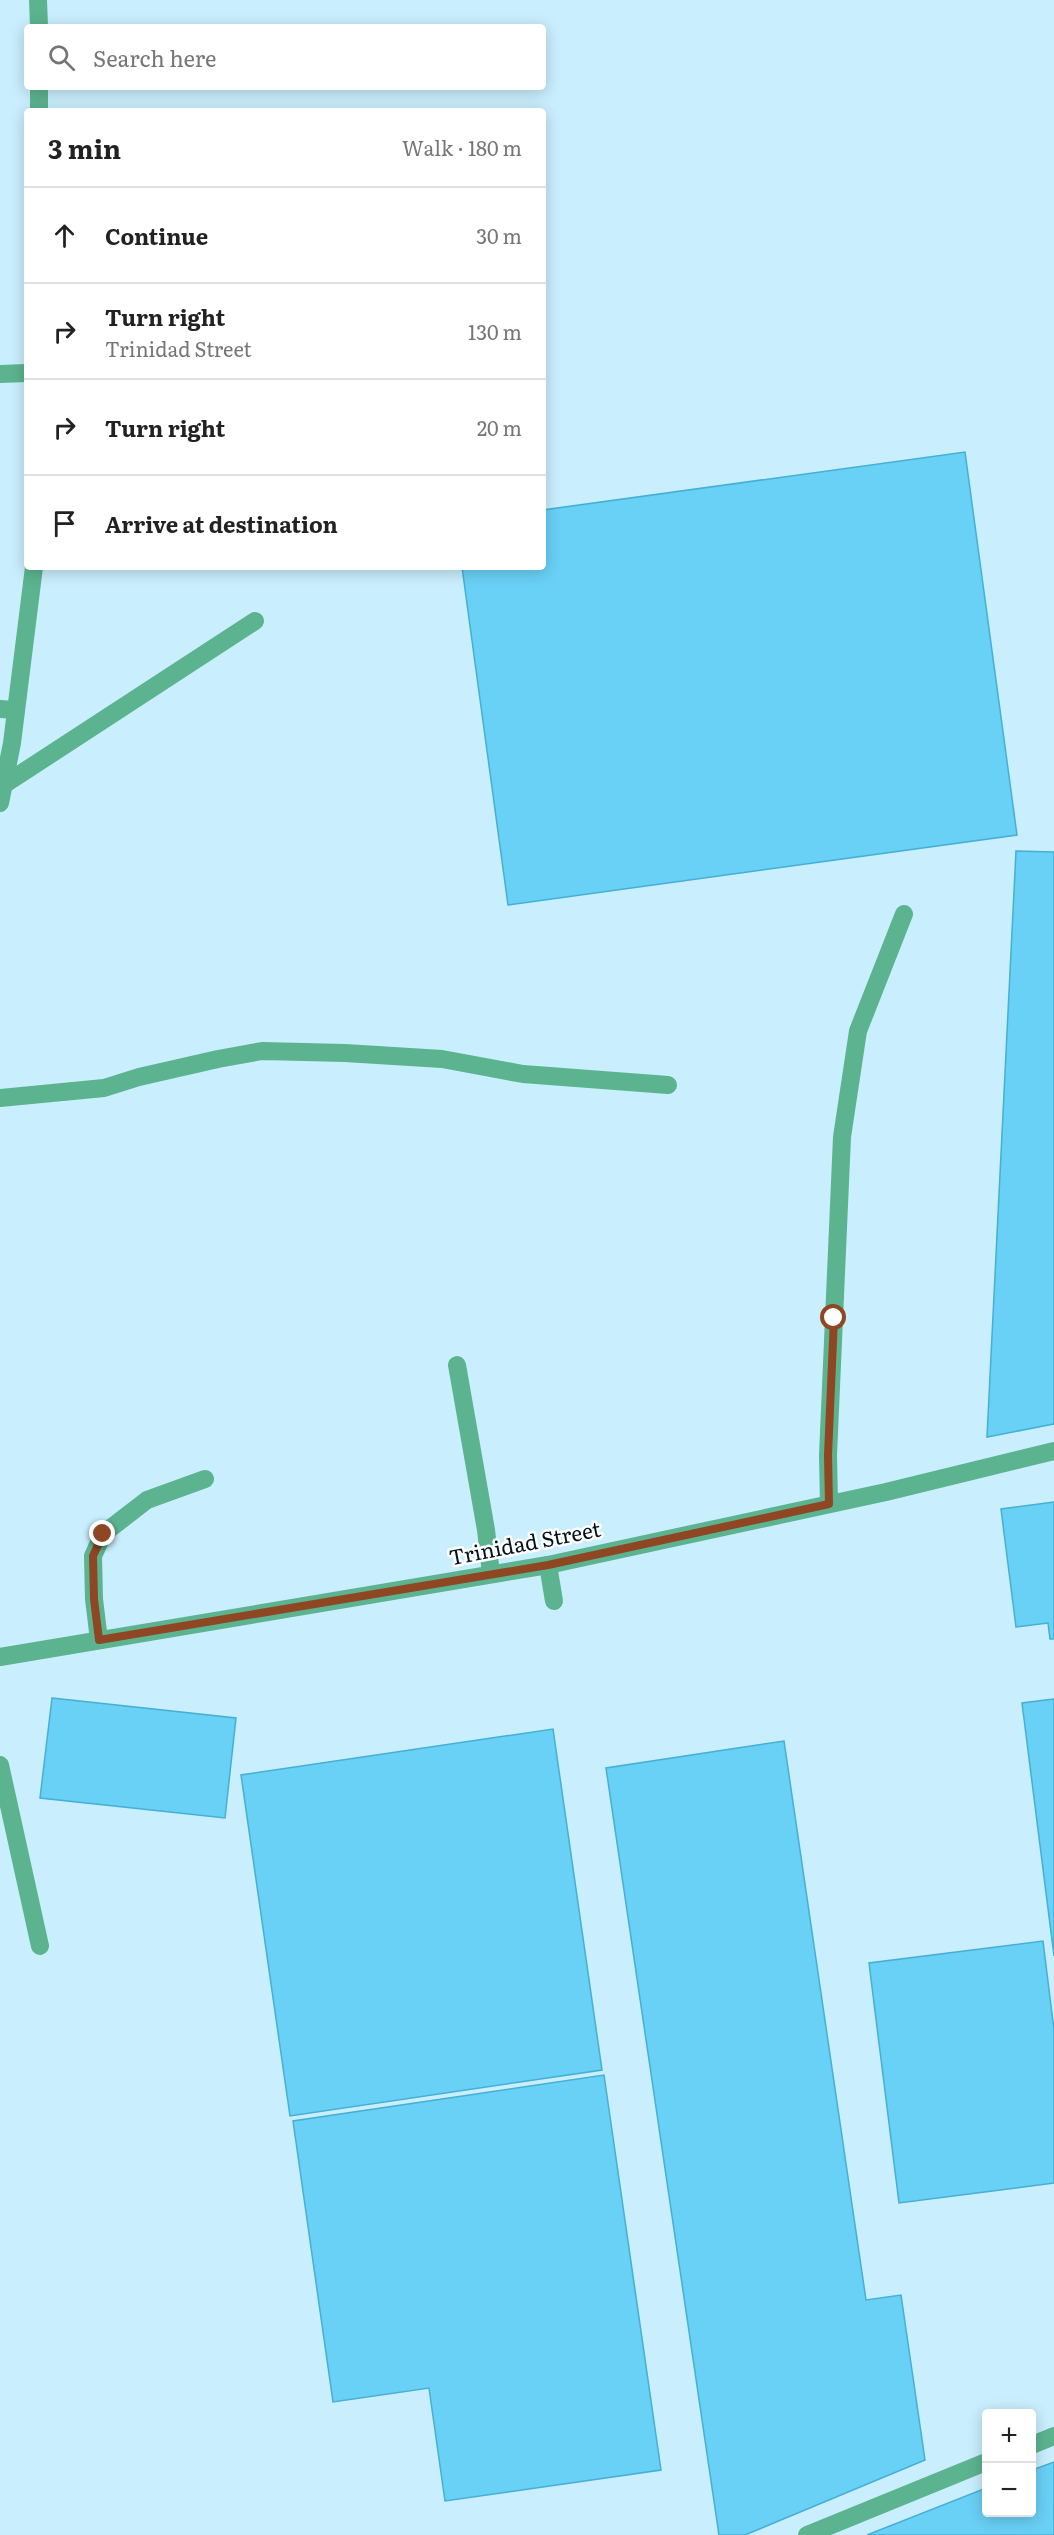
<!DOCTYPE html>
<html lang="en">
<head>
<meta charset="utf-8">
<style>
	:root { --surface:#fff; --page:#f2f2f2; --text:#222; --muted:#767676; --line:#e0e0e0 }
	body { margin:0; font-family:Literata,serif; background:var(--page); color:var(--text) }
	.controls { position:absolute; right:18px; bottom:18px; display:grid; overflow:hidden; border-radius:6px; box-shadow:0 3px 15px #0003 }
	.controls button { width:54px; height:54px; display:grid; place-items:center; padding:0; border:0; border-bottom:2px solid var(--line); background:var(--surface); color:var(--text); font:30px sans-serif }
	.stop { position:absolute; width:18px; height:18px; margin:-14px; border:4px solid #8e4623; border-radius:50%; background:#fff }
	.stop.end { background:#8e4623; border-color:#fff; box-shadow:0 2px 6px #0008 }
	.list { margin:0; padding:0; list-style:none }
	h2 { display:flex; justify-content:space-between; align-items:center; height:78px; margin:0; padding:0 24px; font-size:26px }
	h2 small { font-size:20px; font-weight:400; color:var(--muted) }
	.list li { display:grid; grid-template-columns:39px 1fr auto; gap:18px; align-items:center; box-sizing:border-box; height:96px; padding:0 24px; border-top:2px solid var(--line) }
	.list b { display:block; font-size:22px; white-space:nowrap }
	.list p { margin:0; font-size:20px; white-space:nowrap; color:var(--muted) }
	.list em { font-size:20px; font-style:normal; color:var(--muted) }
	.icon { flex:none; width:33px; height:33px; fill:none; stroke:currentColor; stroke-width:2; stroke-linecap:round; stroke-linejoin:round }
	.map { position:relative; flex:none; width:1054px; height:2535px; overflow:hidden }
	.search { position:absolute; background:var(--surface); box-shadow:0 3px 15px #0003; left:24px; top:24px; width:522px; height:66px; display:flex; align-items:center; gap:15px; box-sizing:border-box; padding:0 21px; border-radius:6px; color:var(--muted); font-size:22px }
	.panel { position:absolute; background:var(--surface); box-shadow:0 3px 15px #0003; left:24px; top:108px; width:522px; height:462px; border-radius:6px }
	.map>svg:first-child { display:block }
	.building { fill:#69d0f6; stroke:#45afd4; stroke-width:1.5 }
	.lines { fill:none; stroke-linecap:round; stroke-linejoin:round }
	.lane { stroke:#5cb38f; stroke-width:18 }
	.street { stroke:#5cb38f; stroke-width:18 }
	.route { stroke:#8e4623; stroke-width:8 }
	.labels { text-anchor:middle; stroke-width:5; stroke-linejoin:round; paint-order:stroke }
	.street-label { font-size:21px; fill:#00121a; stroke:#fff }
</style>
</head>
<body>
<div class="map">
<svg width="1054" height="2535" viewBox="0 0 1054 2535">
	<rect width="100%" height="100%" fill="#c9eefd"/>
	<g class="building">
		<path d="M965,452L1017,835L508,905L462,567H543V510Z"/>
		<path d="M1016,851L1054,852V1424L987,1437Z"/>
		<path d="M1054,1502V1639H1050L1048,1623L1016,1627L1001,1509Z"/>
		<path d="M52,1698L236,1718L225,1818L40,1798Z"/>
		<path d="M1054,1699V1956L1022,1703Z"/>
		<path d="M553,1729L602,2070L290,2116L241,1775Z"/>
		<path d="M784,1741L866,2300L901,2295L925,2460L745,2535H719L606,1768Z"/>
		<path d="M1043,1941L1054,2030V2183L899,2203L869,1963Z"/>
		<path d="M604,2075L661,2470L445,2501L429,2388L333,2402L293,2121Z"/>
		<path d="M1054,2462V2535H867L986,2488V2512H1032V2470Z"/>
	</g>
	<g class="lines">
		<g class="lane">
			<path d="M0,374L27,373"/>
			<path d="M0,709L16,710"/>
			<path d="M457,1365L486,1530L491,1574"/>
			<path d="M829,1504L828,1455L842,1137L858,1031L904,914"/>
			<path d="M548,1565L554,1601"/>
			<path d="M99,1640L94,1599L93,1556L103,1534L147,1500L205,1479"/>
			<path d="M0,1765L40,1946"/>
		</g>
		<g class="street">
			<path d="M38,0L39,27"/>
			<path d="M39,87V111"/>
			<path d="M5,784L255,621"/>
			<path d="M0,803L12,743L34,567"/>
			<path d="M0,1098L104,1088L139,1077L218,1059L262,1051L345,1053L442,1059L523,1074L668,1085"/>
			<path d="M0,1657L548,1565L886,1492L1054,1451"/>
			<path d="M1032,2445L1054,2436"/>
			<path d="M807,2535L986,2462"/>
		</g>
	</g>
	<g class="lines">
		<path class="route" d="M103,1534L93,1556L94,1599L99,1640L548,1565L829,1504L828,1455L834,1318"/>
	</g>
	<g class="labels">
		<g class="street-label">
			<text transform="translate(525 1544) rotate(-11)" y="7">Trinidad Street</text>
		</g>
	</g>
</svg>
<div class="controls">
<button>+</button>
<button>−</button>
</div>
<div class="stop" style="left:834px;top:1318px"></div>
<div class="stop end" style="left:103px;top:1534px"></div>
<div class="search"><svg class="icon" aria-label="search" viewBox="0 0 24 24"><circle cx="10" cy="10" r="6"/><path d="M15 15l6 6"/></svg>Search here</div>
<section class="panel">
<h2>3 min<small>Walk · 180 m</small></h2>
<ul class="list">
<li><svg class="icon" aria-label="ahead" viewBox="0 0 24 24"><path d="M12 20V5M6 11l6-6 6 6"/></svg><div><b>Continue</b></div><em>30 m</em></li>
<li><svg class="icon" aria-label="right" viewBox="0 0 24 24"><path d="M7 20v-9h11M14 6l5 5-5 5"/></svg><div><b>Turn right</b><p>Trinidad Street</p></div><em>130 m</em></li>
<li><svg class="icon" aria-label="right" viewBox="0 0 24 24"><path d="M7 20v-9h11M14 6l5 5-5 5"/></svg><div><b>Turn right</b></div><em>20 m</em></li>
<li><svg class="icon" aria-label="arrive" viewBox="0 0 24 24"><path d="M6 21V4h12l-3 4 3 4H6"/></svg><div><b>Arrive at destination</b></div></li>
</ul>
</section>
</div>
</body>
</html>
